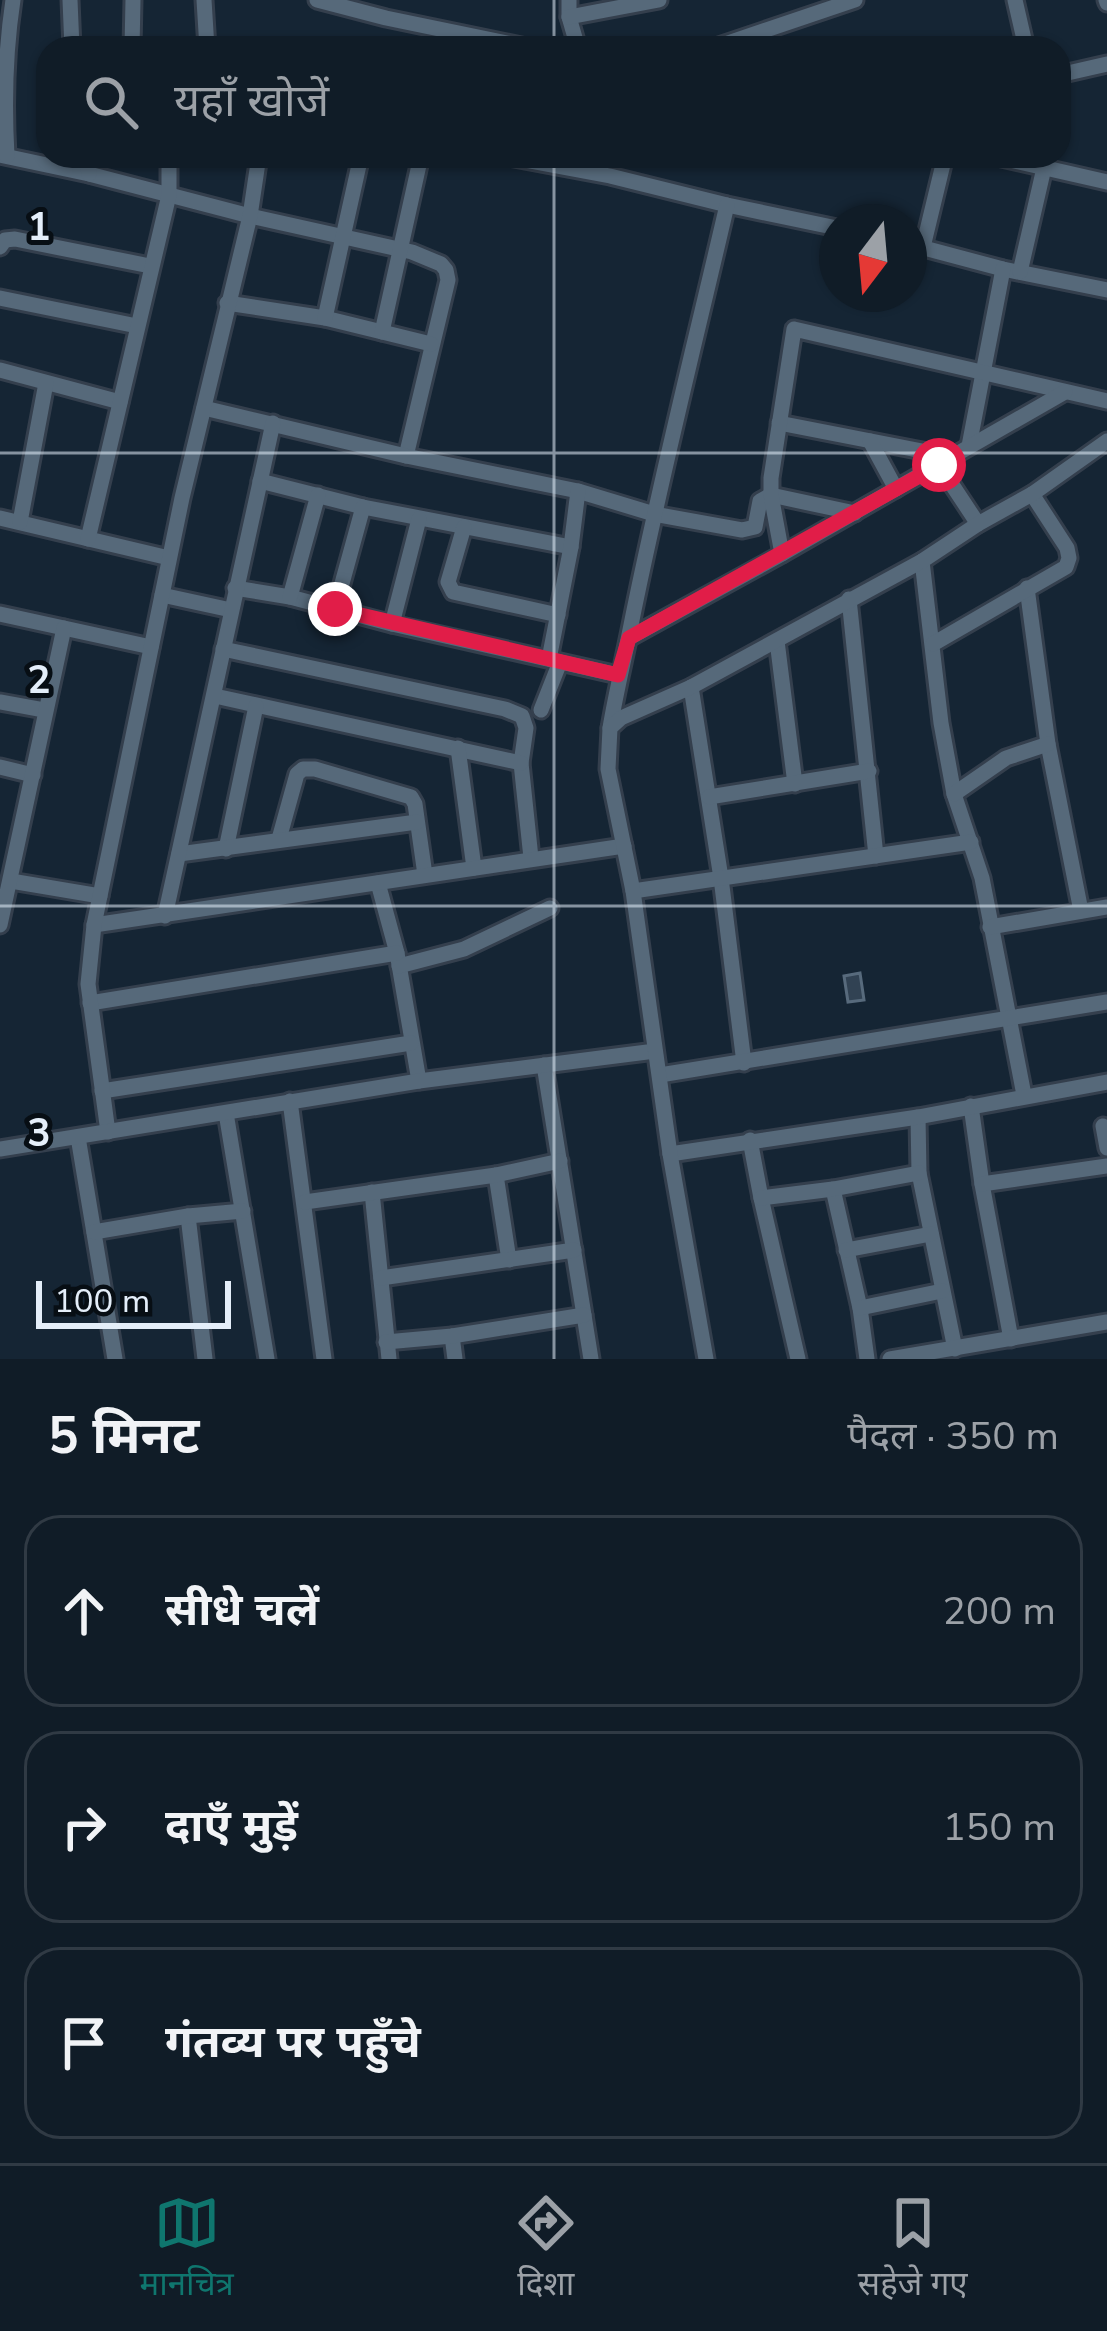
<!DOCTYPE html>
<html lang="hi">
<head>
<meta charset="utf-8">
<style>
	:root { --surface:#101c27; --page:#1e2933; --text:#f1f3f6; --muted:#9ca1a7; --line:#303a44; --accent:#0f766e }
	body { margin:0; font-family:"Nunito Sans","Noto Sans Devanagari",sans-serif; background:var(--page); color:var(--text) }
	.compass { position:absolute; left:819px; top:204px; width:108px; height:108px; border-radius:50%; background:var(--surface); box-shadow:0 3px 9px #0004; rotate:196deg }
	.scale { position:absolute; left:36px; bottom:30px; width:195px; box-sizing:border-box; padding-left:12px; border:6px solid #e4eef9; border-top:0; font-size:33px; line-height:42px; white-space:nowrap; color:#e4eef9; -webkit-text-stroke:9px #070e14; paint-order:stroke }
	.stop { position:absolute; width:36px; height:36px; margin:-27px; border:9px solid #e11d48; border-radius:50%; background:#fff }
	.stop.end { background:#e11d48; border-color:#fff; box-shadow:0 3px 12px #0008 }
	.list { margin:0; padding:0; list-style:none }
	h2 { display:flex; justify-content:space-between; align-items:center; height:156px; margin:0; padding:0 48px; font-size:51px }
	h2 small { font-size:39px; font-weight:400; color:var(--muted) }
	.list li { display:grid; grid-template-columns:78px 1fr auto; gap:36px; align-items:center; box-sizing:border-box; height:192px; margin:0 24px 24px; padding:0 24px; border:3px solid var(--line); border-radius:36px }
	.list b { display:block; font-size:45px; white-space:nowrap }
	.list em { font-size:39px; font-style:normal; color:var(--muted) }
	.icon { flex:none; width:66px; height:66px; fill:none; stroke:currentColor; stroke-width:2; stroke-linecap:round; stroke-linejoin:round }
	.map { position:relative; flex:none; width:1107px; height:1359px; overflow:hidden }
	.search { position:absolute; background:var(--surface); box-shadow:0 3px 9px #0004; left:36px; right:36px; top:36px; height:132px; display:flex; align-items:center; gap:30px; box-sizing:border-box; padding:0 42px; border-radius:36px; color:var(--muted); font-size:45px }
	.sheet { height:804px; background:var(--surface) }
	nav { display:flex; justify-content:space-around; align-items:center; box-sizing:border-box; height:168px; border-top:3px solid var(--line); background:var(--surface); font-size:33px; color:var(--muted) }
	nav a { display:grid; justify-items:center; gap:6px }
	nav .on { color:var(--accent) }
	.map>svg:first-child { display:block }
	.building { fill:#314253; stroke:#576a7c; stroke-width:3 }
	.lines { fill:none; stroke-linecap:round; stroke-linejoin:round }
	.street-casing { stroke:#343f4d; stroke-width:21 }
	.street { stroke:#56697a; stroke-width:15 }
	.route { stroke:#e11d48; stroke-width:15 }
	.grid { fill:none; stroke:#e4eef9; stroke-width:3; stroke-opacity:0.55 }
	.grid-label { font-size:39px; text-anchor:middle; font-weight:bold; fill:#e4eef9; stroke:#070e14; stroke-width:10; stroke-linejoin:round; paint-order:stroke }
</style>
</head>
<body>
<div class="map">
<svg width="1107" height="1359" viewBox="0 0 1107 1359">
	<rect width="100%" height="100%" fill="#152534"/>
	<path class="building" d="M860,973L864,1000L848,1002L844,976Z"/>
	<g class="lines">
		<defs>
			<g id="street">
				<path d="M70,0L72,48"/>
				<path d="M204,0L207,48"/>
				<path d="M317,0L386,18L531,48"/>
				<path d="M569,0V17L578,48"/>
				<path d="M1015,0L1026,48"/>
				<path d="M1106,0L1107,3"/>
				<path d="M569,17L659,0"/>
				<path d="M132,48L133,0"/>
				<path d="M713,48L855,0"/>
				<path d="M1059,75L1107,64"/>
				<path d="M0,155L89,174L250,216L412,252L441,264L446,270L448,280L406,456"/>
				<path d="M7,156C4,103 5,53 13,0"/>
				<path d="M86,156L89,174"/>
				<path d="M503,156L610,176L727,205L837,228"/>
				<path d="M993,156L1107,182"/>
				<path d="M909,244L1003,269L1107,290"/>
				<path d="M0,247L5,240L15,239L150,266"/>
				<path d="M923,247L945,156"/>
				<path d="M1020,272L1044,168"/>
				<path d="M0,298L137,326"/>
				<path d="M227,303L325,318L431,344"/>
				<path d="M325,318L361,156"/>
				<path d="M382,332L421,156"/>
				<path d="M0,370L120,402"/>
				<path d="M204,408L406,456L578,491L654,514L742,530L755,527L760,501L771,495L855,513"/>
				<path d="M779,423L953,457"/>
				<path d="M870,441L896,489"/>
				<path d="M969,446L1003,269"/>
				<path d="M939,465L978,524"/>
				<path d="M260,481L363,507L571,547"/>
				<path d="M0,518L169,558"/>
				<path d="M20,522L46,383"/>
				<path d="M464,527L448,582L453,592L558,615"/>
				<path d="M88,539L169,195V156"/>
				<path d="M782,554L771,495V478L794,329L1107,401"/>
				<path d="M922,561L941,723L954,794L982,878L1024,1095"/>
				<path d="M235,588L290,597L392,624L618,675"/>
				<path d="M1027,588L1048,744L1081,911"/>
				<path d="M162,595L231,610"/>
				<path d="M290,597L318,495"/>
				<path d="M849,599L876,856"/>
				<path d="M335,609L363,507"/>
				<path d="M0,614L151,647"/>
				<path d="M392,624L419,519"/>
				<path d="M629,638L782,554L1065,392"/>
				<path d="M777,641L795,784"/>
				<path d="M933,644L1066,567L1069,558L1067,548L1032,494"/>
				<path d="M223,649L505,709L522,716L526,728L521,763L531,858"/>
				<path d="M549,659L571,547L578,491"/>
				<path d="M691,687L721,878L744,1063"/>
				<path d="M215,696L521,763"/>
				<path d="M0,702L44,710"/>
				<path d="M541,710L560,662"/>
				<path d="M610,728C616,692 625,656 632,620C660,481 695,343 727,205"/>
				<path d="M458,748L474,868"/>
				<path d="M0,767L33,775"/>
				<path d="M954,794L1006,758L1048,744"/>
				<path d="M709,797L869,771"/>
				<path d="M279,839L297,774L303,769H315L411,797L415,804L425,875"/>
				<path d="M226,849L256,706"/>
				<path d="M179,854L417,822"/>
				<path d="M11,881L100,896"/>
				<path d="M378,883L397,953L419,1081"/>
				<path d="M633,891L971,842"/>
				<path d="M165,916L273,423"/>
				<path d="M0,925L64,628"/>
				<path d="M94,925L624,846"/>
				<path d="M990,927L1107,907"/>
				<path d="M399,966L464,949L550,908"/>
				<path d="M90,1003L397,953"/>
				<path d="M544,1065L591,1359"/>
				<path d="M660,1075L1107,1002"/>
				<path d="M102,1091L411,1043"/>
				<path d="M290,1101L324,1359"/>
				<path d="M971,1106L982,1184L1011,1339"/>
				<path d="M226,1113L267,1359"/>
				<path d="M918,1117L919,1173L955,1349"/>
				<path d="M1103,1126L1107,1148"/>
				<path d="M108,1132L88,984L94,925L182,498L250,216L259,156"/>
				<path d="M78,1137L115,1359"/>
				<path d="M750,1140L761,1198L798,1359"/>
				<path d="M0,1149L419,1081L655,1051"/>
				<path d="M670,1154L918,1117L1107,1082"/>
				<path d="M496,1175L509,1260"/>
				<path d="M982,1184L1107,1166"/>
				<path d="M833,1189L860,1308L867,1359"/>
				<path d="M372,1192L389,1359"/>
				<path d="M761,1198L833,1189L919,1173"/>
				<path d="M305,1202L496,1175L560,1161"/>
				<path d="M188,1216L205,1359"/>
				<path d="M94,1232L188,1216L243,1211"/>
				<path d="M846,1250L931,1234"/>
				<path d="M381,1278L574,1250"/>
				<path d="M860,1308L942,1291"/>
				<path d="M452,1336L455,1359"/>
				<path d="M386,1342L452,1336L584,1315"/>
				<path d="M706,1359L670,1154L633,891L608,769L610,728L621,718L691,687L922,561L978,524L1032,494L1107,441"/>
				<path d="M890,1359L1107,1322"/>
			</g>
		</defs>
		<use href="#street" class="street-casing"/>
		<use href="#street" class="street"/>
	</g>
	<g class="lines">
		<path class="route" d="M335,609L618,675L629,638L939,465"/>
	</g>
	<path class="grid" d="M554,0V48M554,156V1359M0,453H1107M0,906H1107"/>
	<g class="grid-label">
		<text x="39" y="240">1</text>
		<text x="39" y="693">2</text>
		<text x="39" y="1146">3</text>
	</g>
</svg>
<svg class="compass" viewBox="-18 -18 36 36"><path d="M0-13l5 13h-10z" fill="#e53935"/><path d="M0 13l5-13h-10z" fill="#9ca1a7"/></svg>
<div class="scale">100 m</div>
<div class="stop" style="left:939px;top:465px"></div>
<div class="stop end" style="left:335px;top:609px"></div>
<div class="search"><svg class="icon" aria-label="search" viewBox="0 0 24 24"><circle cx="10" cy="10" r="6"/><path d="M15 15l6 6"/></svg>यहाँ खोजें</div>
</div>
<section class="sheet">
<h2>5 मिनट<small>पैदल · 350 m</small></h2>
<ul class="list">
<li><svg class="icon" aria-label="ahead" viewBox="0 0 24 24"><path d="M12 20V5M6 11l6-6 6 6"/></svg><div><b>सीधे चलें</b></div><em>200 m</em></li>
<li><svg class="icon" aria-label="right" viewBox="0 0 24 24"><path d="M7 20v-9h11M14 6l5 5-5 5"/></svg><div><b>दाएँ मुड़ें</b></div><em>150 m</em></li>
<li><svg class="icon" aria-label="arrive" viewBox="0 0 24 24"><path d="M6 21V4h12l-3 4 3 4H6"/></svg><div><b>गंतव्य पर पहुँचे</b></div></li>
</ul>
</section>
<nav>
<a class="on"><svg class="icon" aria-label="map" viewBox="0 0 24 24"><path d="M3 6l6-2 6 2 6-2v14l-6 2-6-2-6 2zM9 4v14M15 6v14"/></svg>मानचित्र</a>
<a><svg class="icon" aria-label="directions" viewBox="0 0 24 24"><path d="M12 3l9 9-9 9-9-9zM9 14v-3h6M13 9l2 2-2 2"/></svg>दिशा</a>
<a><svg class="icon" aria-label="saved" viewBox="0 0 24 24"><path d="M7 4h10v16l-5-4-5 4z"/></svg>सहेजे गए</a>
</nav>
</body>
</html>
